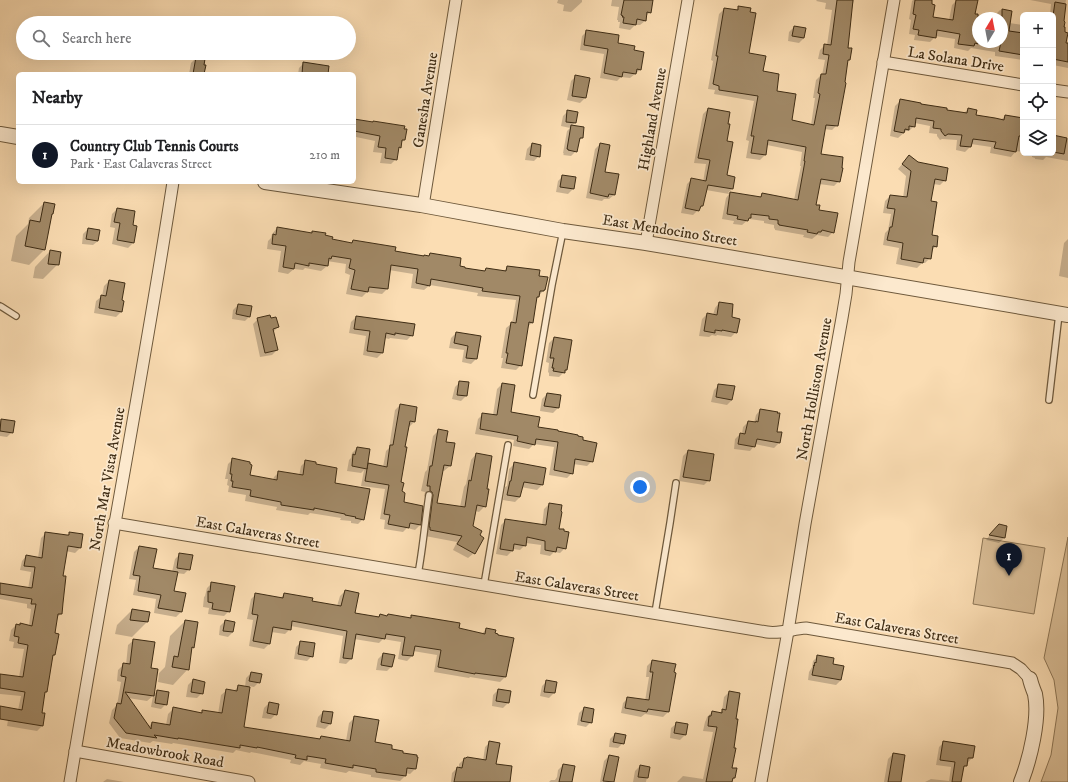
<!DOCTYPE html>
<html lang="en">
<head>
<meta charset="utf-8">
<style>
	:root { --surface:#fff; --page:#f2f2f2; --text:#202124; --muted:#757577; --line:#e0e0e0; --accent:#111827 }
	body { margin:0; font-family:"IM FELL DW Pica",serif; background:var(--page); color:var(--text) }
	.controls { position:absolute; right:12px; top:12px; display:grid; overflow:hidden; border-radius:6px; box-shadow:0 4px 16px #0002 }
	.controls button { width:36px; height:36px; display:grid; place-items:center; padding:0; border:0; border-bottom:1px solid var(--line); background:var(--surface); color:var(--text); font:20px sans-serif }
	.compass { position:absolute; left:972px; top:12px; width:36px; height:36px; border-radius:50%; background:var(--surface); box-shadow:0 4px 16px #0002; rotate:10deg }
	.you { position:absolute; left:640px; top:487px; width:14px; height:14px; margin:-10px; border:3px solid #fff; border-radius:50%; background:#1a73e8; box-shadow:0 0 0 6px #1a73e833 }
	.badge { display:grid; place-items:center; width:26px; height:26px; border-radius:50%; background:var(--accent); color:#fff; font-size:13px; font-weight:700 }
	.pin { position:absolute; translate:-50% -33px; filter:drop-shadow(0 1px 2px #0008) }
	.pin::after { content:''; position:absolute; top:21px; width:14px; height:12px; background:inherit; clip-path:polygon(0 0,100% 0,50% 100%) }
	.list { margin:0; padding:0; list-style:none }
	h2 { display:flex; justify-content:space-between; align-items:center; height:52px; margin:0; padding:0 16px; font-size:17px }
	h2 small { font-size:13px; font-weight:400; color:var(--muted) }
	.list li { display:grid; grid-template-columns:26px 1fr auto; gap:12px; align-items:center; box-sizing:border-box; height:60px; padding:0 16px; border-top:1px solid var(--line) }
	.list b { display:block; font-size:15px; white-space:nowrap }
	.list p { margin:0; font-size:13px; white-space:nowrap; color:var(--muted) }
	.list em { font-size:13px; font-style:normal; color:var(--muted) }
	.icon { flex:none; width:22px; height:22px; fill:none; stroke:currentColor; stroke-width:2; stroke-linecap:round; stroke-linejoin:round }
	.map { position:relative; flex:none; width:1068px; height:782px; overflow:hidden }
	.search { position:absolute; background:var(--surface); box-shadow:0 4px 16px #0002; left:16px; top:16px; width:340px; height:44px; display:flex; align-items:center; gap:10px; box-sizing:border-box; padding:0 14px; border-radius:22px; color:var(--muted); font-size:15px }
	.panel { position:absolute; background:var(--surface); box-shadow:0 4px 16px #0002; left:16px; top:72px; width:340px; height:112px; border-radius:6px }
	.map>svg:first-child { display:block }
	.green { fill:#dbbf98; stroke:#8d7656 }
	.shadow { fill:#0003; fill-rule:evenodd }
	.building { fill:#a18967; stroke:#3f2d15 }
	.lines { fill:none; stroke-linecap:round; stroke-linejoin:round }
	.service-casing { stroke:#6e593c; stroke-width:8 }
	.minor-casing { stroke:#6e593c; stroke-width:13 }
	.tertiary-casing { stroke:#6e593c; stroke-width:16 }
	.service { stroke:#fce9ce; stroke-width:5.5 }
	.minor { stroke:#fce9ce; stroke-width:11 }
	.tertiary { stroke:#fce9ce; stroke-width:14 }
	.labels { text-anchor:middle; stroke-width:3.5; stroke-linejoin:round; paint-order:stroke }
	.street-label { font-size:15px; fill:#3f2d15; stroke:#fce9ce }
</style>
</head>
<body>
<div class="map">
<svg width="1068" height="782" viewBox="0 0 1068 782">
	<rect width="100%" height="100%" fill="#fbddb3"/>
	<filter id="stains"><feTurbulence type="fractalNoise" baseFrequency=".005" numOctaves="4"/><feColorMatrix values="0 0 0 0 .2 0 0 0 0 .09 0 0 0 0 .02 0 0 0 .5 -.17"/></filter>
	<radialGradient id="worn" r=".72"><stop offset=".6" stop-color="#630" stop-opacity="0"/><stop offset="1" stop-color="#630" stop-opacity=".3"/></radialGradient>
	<g class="green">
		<path d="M1068,537V782H1041L1051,755L1058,708L1054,680L1044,658Z"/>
		<path d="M983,538L1045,548L1034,614L973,604Z"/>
	</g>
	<g class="shadow">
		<path d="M558,0H582V2L571,12L563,11L564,5L557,3Z"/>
		<path d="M611,0H652L650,12L645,17V21L640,25H635L630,30L619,28L620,22H618V20H617L619,7L611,6L612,0Z"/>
		<path d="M817,0H854L852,8L851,9L847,48L849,60L847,62L837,125L832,130L824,129L820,155L839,181L834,186L819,184L815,205L833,232L828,237L817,235L812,239L803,237L804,235L775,230V229L774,228V225L764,223V221L749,219L742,225L733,224L734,221L722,219L726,198L729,194L706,190L702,206L693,215L681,213L687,184L692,179L703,182L706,164L694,163L703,114L708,109L726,142V176L732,189L728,193L759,198L762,195L794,200L801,166H800L802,152L767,145L765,155L760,160L746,158L749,141L746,140L754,101L714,94L715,90L708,89L713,61L711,60L719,14L724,9L735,11L739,7L748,53L776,92L791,121L811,125L815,98H813L816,80L821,75H822L825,60L818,59L820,50L825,45H827L832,10L825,9L826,3L816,1Z"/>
		<path d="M913,0H929L932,17L949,20L952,5L957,0H977L974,14L995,18V15L1000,10L1011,12L1009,23L1023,25V60L995,56V52L971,48L968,51L954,48L955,39L935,36V37L930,42L914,40L915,35L909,34L911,20L909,19L912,1ZM978,18H1002V42H978Z"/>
		<path d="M1030,0H1066L1062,22L1065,44H1068V68L1053,65V15H1050L1051,4Z"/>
		<path d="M794,27L804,38L799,43L788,41L789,32Z"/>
		<path d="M587,31L633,51L640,70L630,78L621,77L617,81L600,78L604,54L580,50L582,36Z"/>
		<path d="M253,53H270L265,58L252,56Z"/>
		<path d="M196,58L203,66L204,74H189L191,63Z"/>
		<path d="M304,63L327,74H298L299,68Z"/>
		<path d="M576,76L585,98L580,103L567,100L571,81Z"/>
		<path d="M900,101L946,111L963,114L968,109L975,116L1001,120L1005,116L1023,119V152L1016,151L1011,157L990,153L991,147L971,144L970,147L965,152L956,150L957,140L942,139L940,140L937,136V134L929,133L930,126L915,123L914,126L909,131H906L898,138L890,136L895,106Z"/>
		<path d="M568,111L575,123L571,126L582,138L578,141L576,151L571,156L563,155L564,154L563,153L567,131L570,128L561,126L563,116Z"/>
		<path d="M354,120L403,130L404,140L401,143L400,147L397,150L396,159L391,164L380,163L382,153L373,152L375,141L356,137L354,141Z"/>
		<path d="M1053,136L1068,139V161L1046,157L1043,160L1035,159V158L1032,157V154L1028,153H1053Z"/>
		<path d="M532,144L539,156L534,161L525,160L527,149Z"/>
		<path d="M600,144L604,172L614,195L609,199H604L602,201L586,198L595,149Z"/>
		<path d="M909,156L945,180L940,185L933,184L930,202L931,236L936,246L931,251L930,258L925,263H922L917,268L896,264L899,248L883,245L885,233L888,230L891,214L883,213L885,201L890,196L903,198L906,176L898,169Z"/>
		<path d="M563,176L573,189L568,194L556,192L558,181Z"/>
		<path d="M44,203L52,214L50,216L44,250L29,265L11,261L16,236L28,224L29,218Z"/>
		<path d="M117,209L132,226L133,243L128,248L112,244L115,228L110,227L112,214Z"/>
		<path d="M277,228L310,234L312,232L324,236L331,240L350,244L353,241L394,252L428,257L430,255L464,269L484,272L486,269L503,272L508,267L538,276L544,290L536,299L532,323L527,327L521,365L516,370L501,368L503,358H501L506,328L512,323L516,300L477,296L478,293L430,285L424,290L411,288L413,274L389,270L387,289L382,294L367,292L362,297L346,294L350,275L345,273L346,264L327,261V266L321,271L305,268L303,270L294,269L288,274L278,272L281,251L267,249L268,241L271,238L272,234Z"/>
		<path d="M88,229L98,241L93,245L82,244L83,234Z"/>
		<path d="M1068,239V278L1059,276L1064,243Z"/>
		<path d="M50,251L58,264L43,279L33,278L35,267Z"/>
		<path d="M109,281L121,301V312L116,317L94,313L96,301L102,296L104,286Z"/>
		<path d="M719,303L730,318L736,332L731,337L717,335L716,336L712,335L709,337L699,336L702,319L707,314L713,315L715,308Z"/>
		<path d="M238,305L250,316L245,321L232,319L233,310Z"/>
		<path d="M356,317L412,335L407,340L390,338L389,339L385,338L382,353L377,358L363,355L366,336L349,333L351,322Z"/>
		<path d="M258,319L278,327L273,332L277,350L272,355L260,357L253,324Z"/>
		<path d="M456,333L480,337L476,359L471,364L462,362L464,350L449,348L451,338Z"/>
		<path d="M554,338L566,370L559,377L549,376V373L548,372L549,363L546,362L549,343Z"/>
		<path d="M460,382L466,396L461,401L452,399L455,387Z"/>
		<path d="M502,384L509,413L537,428L577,437L582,441L592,461L587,466L573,464L572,473L567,478L549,475L554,447L534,444L529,449L513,446L514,440L475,434L478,419L483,414L493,415L497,389Z"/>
		<path d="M719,385L732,400L727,405L711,402L714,390Z"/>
		<path d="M547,394L560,396L558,408L553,413L540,411L542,399Z"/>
		<path d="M400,405L416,408L414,422L409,427H408L400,483L402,503L422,507L420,525L415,530L407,528L403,532L384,529L385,520L380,519L385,489L361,486L364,470L361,473L347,471L349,460L351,458L352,453L357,448L366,467L369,464L383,467L386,451L389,448L395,410Z"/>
		<path d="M760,410L776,432L779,443L774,448L755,444L754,446L750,451L734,449L735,439L740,434H742L743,427L748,422L754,423L756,415Z"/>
		<path d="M1,420L12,432L7,437L0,436V421Z"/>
		<path d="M439,430L445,442L450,466L444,471H442L436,503L460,507L464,487L466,484L471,460L476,454L486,490L485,506L479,512L475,511L472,527L474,553L468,558L453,550L457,542L425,536L426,497L424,496L425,492L421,491L425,472L427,470L433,436Z"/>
		<path d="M688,451L709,480L704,485L679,481L683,456Z"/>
		<path d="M233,459L249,476L273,480L274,477L279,472L299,476L301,466L306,461L315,465L334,484L363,519L358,524L351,523V521L340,520L341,518L310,513L308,515L276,510L277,507L245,501L246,495L228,492L229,486L227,485L228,479H225L228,464Z"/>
		<path d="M514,464L542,485L537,490L521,487L520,497L515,502L503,500L505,487L507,486L509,469Z"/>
		<path d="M549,504L565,548L560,553L554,552L550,556L540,554L541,545L526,543L525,545L520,550L513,549L512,551L507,556L496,554L501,525L506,520L542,526L544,509Z"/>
		<path d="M1006,527L1004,538L999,543L986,540L994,530Z"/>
		<path d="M46,533L67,536L70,533L80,548L75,553L66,551L62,576L61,614L56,618L53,634L54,655L52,658L46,691L44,693L41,714L42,726L37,731L7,726L9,714L18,710L21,696L0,694V675L19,677L24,649L13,648L14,642L9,641L11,630L16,625L29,626L31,609L27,608V604L0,599V584L28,589L31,572L20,570L22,561L26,556L38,558L41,538Z"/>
		<path d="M139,547L152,569L172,572L175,559L180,554L189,569L184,574L176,573L173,592L181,612L176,617L154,613L156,599L133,595L136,580L129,579L134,552Z"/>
		<path d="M212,583L229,611L224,616L208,614L209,608L203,607L204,597L205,596L207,588Z"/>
		<path d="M345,591L354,614L378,618L380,615L386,617L388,615L409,619L412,616L458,629L482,634L486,629L496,636L513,638L505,677L500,682L470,677L469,678L434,672L437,655L413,651L412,656L407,661L398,659L401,642L383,639L379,643L354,639L351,659L346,664L339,663L343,636L291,626L290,629L285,634L271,632L269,644L264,649L249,646L253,620L247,619L251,599L256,594L280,599L284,594L311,602L337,606L340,596Z"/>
		<path d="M132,610L147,622L132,637L115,634L117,625Z"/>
		<path d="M185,621L193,647L191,650L188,669L173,685L158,682L159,673L165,667L170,636Z"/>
		<path d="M225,621L233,632L228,637L219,635L220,626Z"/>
		<path d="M134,640L150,669L157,670L153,696L157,691L166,704L161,709L151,707L153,696L147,701L128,698L148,727L152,723L166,725L168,714L174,708L200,713L203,711L218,714L221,695L227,690L234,691L239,686L245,687L246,678L251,673L259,682L254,687L249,686L243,728L319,740L321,737L346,741L349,723L355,717L374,743L402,754L415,769L410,774L405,773V776L400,781L371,777V775L349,771L346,773L320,768L321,764L304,761L300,765L290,763L291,760L251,752L250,753L236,750L233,753L173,743L172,744L153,741L150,743L120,738L109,723L112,710L117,705L121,682L117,681L118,670L124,664L126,665L128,645Z"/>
		<path d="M301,642L312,656L307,661L294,659L296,647Z"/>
		<path d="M383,654L391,667L387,671L376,670L378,659Z"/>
		<path d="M818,656L832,665L841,680L836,685L808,680L809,672L812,667L813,661Z"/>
		<path d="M652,661L675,673L668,712L663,717L645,714L641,717L621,713L623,703L628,698L645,701L649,677H646L647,666Z"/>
		<path d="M193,680L202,693L197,698L186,697L188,685Z"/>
		<path d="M547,681L556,683L554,693L549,698L540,696L542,686Z"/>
		<path d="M498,690L508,703L503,708L492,706L493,695Z"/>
		<path d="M729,692L735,720L731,768L734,778L730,782H677L683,776L703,779L713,732L703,731L705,722L706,720L707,717L712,712L719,713L722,711L724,697Z"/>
		<path d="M269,703L276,714L271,719L262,718L264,708Z"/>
		<path d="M584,708L591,722L586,727L577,725L579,713Z"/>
		<path d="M323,712L330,724L325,729L316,727L318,717Z"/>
		<path d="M676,724L685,735L680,740L670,738L671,728Z"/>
		<path d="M615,734L623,743L618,748L609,747L610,739Z"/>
		<path d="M490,742L495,764L509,782H451L452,773L457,768H459V764L464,759L483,761L485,747Z"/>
		<path d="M944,742L972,758L962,769L960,782H925L931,779L949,781L951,767L936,765L939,747Z"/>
		<path d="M893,754L900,782H884L888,759Z"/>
		<path d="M609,756L618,757L613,782H600L604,761Z"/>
		<path d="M563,765L571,782H549L551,780H555L557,777L558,770Z"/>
		<path d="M640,766L649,768L646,782H633L635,771Z"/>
		<path d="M107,779L124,782H103Z"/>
	</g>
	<g class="building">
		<path d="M624,0H653L651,13L647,12L646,21L637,19L636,25L623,23L624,17H622L623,16L621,15Z"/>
		<path d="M837,0H853L848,48H852L850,60H848L845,82L846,83L838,126L826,125L821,154L843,157L842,168H843L840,182L821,179L816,205H820L819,210L838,213L834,233L822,230L821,232H818L817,234L807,232L808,230L779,225V224H778V220L769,219V216L751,214V218H749L748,221L737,219L738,216L727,214L730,192L761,197L762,193L798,200L805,161H804L806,147L768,140L766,155L751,153L754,136H751L758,96L719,90V86L713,84L718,56H716L724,8L738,10V6L751,8L750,12L756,13L749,53L766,56L763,71L779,74L777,91L796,94L792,120L814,125L820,94L818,93L821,74H826L829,55L823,54L824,44L831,45Z"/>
		<path d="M915,0H932V4L935,5L933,17L953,20L956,0H978L975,14H978V44L975,43L974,46L958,44L960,34L937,30L936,38L918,35L919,30L913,29L916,15L913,14Z"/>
		<path d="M1055,2L1066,4L1064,21L1065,22L1064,27H1065V32L1068,33L1066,43H1068V62L1053,59V16Z"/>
		<path d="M1002,9L1012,11L1009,31L1023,33V55L999,51L1001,42H1002Z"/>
		<path d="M794,26L806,28L804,38L792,36Z"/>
		<path d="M586,30L619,35L618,43L635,46L634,50L644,52L641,70L637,69L636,74L623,72L622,77L604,73L608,49L584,45Z"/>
		<path d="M196,57L205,59L204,65H206L204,74H193Z"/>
		<path d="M303,62L329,66L328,74H302Z"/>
		<path d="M575,75L590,78L586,98L572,96Z"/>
		<path d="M900,99L921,103V104L947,108V110L967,113L968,108L977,110L976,115L995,118L1004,120L1005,115L1023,118V127L1021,136H1019L1016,152L994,148L996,142L973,139L971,147L960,146L962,135L948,134L945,136L941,131V129L933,128L934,121L916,118L915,127L909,126V130L905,129L904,133L894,131Z"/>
		<path d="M708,108L730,112L728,124H730L727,141L733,142L727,175L735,177L733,189L708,185L703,206H701L699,211L685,208L691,178L706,181L710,160L698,158Z"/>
		<path d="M567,110L578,112L576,123L566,122Z"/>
		<path d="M354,119L373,122V121L405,126L404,129H407L405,140H402L401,148L399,147L397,160L385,158L386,148L378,147L380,136L354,131Z"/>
		<path d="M571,125L584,127L583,138H580L577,152L568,150V149H567Z"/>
		<path d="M1053,135L1067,138L1064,154L1053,152Z"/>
		<path d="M532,143L541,145L540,157L530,155Z"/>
		<path d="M600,143L610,145L605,172L619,174L615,195L609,194L608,197L590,193Z"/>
		<path d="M909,155L918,162L948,168L946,181L935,179L931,201L937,202L932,235L938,236L937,247L933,246L931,259L924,258L923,263L901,259L903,243L887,240L890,227H892L895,209L887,208L890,195L907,197L911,171L902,164Z"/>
		<path d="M562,175L576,177L574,189L560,187Z"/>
		<path d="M44,202L55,204L53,214H52L45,250L25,246L30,220L40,222Z"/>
		<path d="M117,208L135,211L133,225L137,226L134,243L117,240L120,223L114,222Z"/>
		<path d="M277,227L312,233V231L326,233L325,235L333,237L332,239L352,243L353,240L396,247L395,251L424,256V255L429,256L430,253L461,258L460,266L465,267V268L485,271L486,268L506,271L507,266L540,270L539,276L548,277L545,290H544V291H540L539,297H537L533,323L529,322L522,366L506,363L508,353H506L511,322L516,323L520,296L482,291L483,288L431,279L430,286L416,283L418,269L391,265L388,289L369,287L368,292L351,289L355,270L349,268L351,259L332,256L331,259L329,258L328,266L309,263V266L295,263L294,269L283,267L286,246L272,244L273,234L276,235Z"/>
		<path d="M88,228L100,230L98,241L86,239Z"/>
		<path d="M50,250L61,252L59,265L48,264Z"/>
		<path d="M109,280L125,283L122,300L124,301L122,312L99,308L101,295L106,296Z"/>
		<path d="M719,302L733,304L732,317L740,319L737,333L722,330V331L715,330V333L704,331L707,313L717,315Z"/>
		<path d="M238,304L252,306L250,317L236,314Z"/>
		<path d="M270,315L271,318L276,317L279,327L273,329L278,350L265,353L257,318Z"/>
		<path d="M356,316L415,324L413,336L395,333V335L386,333L383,353L367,351L370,331L354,329Z"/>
		<path d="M456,332L481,336L477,359L466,358L468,346L454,343Z"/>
		<path d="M554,337L572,340L567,370H565V373L553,371L554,368H552L554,358H550Z"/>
		<path d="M459,381L469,382L467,396L457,395Z"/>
		<path d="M502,383L515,385L511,412L540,417L538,427L558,430V431L578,435V436L583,437V440L597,443L593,462L575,459L573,474L554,470L558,442L536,439L535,445L517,441L518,436L480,429L482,413L497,415Z"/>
		<path d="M718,384L735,386L732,400L716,397Z"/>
		<path d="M547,393L561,395L559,408L544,406Z"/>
		<path d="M400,404L417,407L415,422L410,421L405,447H407L401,482L404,483L402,491L405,493L404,502L423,506L421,525L410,523L409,528L388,524L390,515L384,514L389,485L365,481L368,463L387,467L390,445H393Z"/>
		<path d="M760,409L778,412L777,413H780L777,432H782L780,443L757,439L755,447L738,444L740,433L745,434L748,421L756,422V421L758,422Z"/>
		<path d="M1,419L15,421L13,433L0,431Z"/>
		<path d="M438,429L448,431L446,442L455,443L451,466L444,465L437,503L465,507L469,480L471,481L476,453L492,456L487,489H489L486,507L477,505L473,526L482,531L480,535L484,538L475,554L457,544L462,536L430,530V527H429L433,495L432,492L430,491V486H427L430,466H432Z"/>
		<path d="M357,447L370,449L367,469L352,466L353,454L355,455Z"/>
		<path d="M688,450L714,454L710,481L683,477Z"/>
		<path d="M232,458L250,462V464L252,465L250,475L277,480L278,471L303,475L305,460L316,462V464L337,468L335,483L370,489L364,520L355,518L356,517L345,515V514L314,508V510L281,505V502L250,496L251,490L232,487L233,481H231L232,474H230Z"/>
		<path d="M514,462L546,468L543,485L524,482L520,497L507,495L510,481H511Z"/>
		<path d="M549,503L562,505L561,511L562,512L559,529H564V531L569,532L566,549L557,547L556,552L545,550V541L527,537L526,546L514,544L513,551L500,549L505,519L546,525Z"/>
		<path d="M999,524L1007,526L1005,538L989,535Z"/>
		<path d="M45,532L67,535H69V532L83,534L81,548L68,546L63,576H66L63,603L62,614H58L55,633L59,634L55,655H53L47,692H45L42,713H45L43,726L0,719V706L22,710L25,692L0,688V674L23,677L28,645L18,643L19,637L14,636L16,624L20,625V623L32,626L36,604H31L32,599L0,594V583L32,588L35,567L24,566L26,555L42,558Z"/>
		<path d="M139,546L157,549L153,568L178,572L174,591L186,593L182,612L158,608L161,595L138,591L140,576L133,575Z"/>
		<path d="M179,553L193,555L190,570L177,568Z"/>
		<path d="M211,582L235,586L230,612L212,609L213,603L208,602V591L210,592Z"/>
		<path d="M345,590L359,593L355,613L379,617L380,614L387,616L388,614L411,618V615L460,623L459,628L485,634L486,628L496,630L495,633L498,634V635L514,638L506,677L475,673V674L438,667L441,650L415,646L413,656L402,655L405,637L386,634L385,639L356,634L352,659L343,658L347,631L292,621L291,630L273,627L270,644L253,641L258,615L252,614L255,593L283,598L284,593L313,598L312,601L341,606Z"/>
		<path d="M132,609L150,612L148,622L130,620Z"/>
		<path d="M185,620L198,622L194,648L192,647L189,670L172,667L174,656L178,657Z"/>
		<path d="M225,620L235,622L233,632L223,631Z"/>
		<path d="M133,639L155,642L151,668L158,669L154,696L125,692L151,729L152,722L170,725L173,707L202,713V710L222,713L226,689L237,691L238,685L250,687L244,727L320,739L321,736L350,741L354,716L379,720L375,742L392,745V749L403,751V753L417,755V757H418L416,769L407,768L406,776L376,772V769L353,765V768L325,763L326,759L307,756V760L295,758L296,755L257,747V748L240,745V748L178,738V739L154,735L157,738L126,733L114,718L117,703L121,704L126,677L121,676L123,663L130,664Z"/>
		<path d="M300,641L315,643L313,657L298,654Z"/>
		<path d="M383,653L395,655L392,667L381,665Z"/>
		<path d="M817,655L834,658L833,664L844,666L841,680L812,675L814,665V666L815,662L816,663Z"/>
		<path d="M652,660L676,664L674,672L676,673L669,712L648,709L647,712L625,708L627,697L649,700L653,672H650Z"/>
		<path d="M251,672L262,674L260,683L249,681Z"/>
		<path d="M193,679L205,682L203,694L191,692Z"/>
		<path d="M546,680L557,682L555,693L544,692Z"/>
		<path d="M498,689L511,691L509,703L496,701Z"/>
		<path d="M157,690L169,692L167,705L155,703Z"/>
		<path d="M729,691L740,693L736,719H738L734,748H736L732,768H737L735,778H733L732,782H706L717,727L708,726L709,716H711L712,711L722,713V709L726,710Z"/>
		<path d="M269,702L279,704L277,715L267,713Z"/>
		<path d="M584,707L594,709L592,723L581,721Z"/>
		<path d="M323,711L333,712L331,724L321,722Z"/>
		<path d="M676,722L688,724L686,735L674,733Z"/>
		<path d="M615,733L626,735L624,744L613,742Z"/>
		<path d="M489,741L500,743L496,764L512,766L510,782H454L457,767L462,768L464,758H466L467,757L486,760Z"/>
		<path d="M943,741L975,746L973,758H968L967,766H964L961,782H952L955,762L940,760Z"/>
		<path d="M893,753L905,755L901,782H888Z"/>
		<path d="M609,755L619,757L614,782L603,781Z"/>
		<path d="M563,764L575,766L572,782H559Z"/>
		<path d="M640,765L650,767L648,778L638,777Z"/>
	</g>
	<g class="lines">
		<defs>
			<g id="service">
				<path d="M0,306L2,307L16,316"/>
				<path d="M533,395L552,285L563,231"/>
				<path d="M1049,400L1059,314"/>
				<path d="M418,574C423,548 425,521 429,495"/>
				<path d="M484,585L508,445"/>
				<path d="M655,613L670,523L676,483"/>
			</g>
			<g id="minor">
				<path d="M883,62L1023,85"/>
				<path d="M1053,90L1068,92"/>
				<path d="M423,206L456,0"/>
				<path d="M646,243L688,0"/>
				<path d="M114,523L525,592L767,632C781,634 792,629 806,628L1012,663L1021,669L1030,679"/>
				<path d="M75,751L249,782"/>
				<path d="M70,782C103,582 142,383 173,182"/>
				<path d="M761,782L788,631L805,524L842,318L846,294L849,262L894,0"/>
			</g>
			<g id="tertiary">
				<path d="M0,134L18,137"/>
				<path d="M265,182L421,205L563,231L646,243L1068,315"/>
				<path d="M1021,782C1030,759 1040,718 1035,694C1033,689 1031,684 1030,679"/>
			</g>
		</defs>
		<use href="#service" class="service-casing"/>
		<use href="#minor" class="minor-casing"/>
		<use href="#tertiary" class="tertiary-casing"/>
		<use href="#service" class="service"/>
		<use href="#minor" class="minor"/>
		<use href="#tertiary" class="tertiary"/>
	</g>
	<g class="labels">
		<g class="street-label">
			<text transform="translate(956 59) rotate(9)" y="5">La Solana Drive</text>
			<text transform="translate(425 100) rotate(-81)" y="5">Ganesha Avenue</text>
			<text transform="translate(652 119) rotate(-80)" y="5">Highland Avenue</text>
			<text transform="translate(670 230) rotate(9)" y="5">East Mendocino Street</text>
			<text transform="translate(814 389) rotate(-80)" y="5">North Holliston Avenue</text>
			<text transform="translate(107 479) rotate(-80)" y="5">North Mar Vista Avenue</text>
			<text transform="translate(258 532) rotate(10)" y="5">East Calaveras Street</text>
			<text transform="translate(577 586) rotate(9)" y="5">East Calaveras Street</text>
			<text transform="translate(897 628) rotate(10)" y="5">East Calaveras Street</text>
			<text transform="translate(165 752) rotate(10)" y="5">Meadowbrook Road</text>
		</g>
	</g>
	<rect width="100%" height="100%" filter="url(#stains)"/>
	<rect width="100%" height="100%" fill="url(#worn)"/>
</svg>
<div class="controls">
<button>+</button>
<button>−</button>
<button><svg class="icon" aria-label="locate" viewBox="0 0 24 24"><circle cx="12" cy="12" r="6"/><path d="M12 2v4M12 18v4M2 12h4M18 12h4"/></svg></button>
<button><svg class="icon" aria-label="layers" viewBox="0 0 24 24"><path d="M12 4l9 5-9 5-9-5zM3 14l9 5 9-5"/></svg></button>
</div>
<svg class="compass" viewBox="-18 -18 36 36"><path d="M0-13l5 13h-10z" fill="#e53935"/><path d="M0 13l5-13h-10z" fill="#757577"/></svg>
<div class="you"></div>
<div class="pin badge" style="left:1009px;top:576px">1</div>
<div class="search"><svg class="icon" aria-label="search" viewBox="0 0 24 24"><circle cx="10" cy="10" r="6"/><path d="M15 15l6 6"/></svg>Search here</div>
<section class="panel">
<h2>Nearby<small></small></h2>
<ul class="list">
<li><span class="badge">1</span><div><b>Country Club Tennis Courts</b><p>Park · East Calaveras Street</p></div><em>210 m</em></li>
</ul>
</section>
</div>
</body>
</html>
